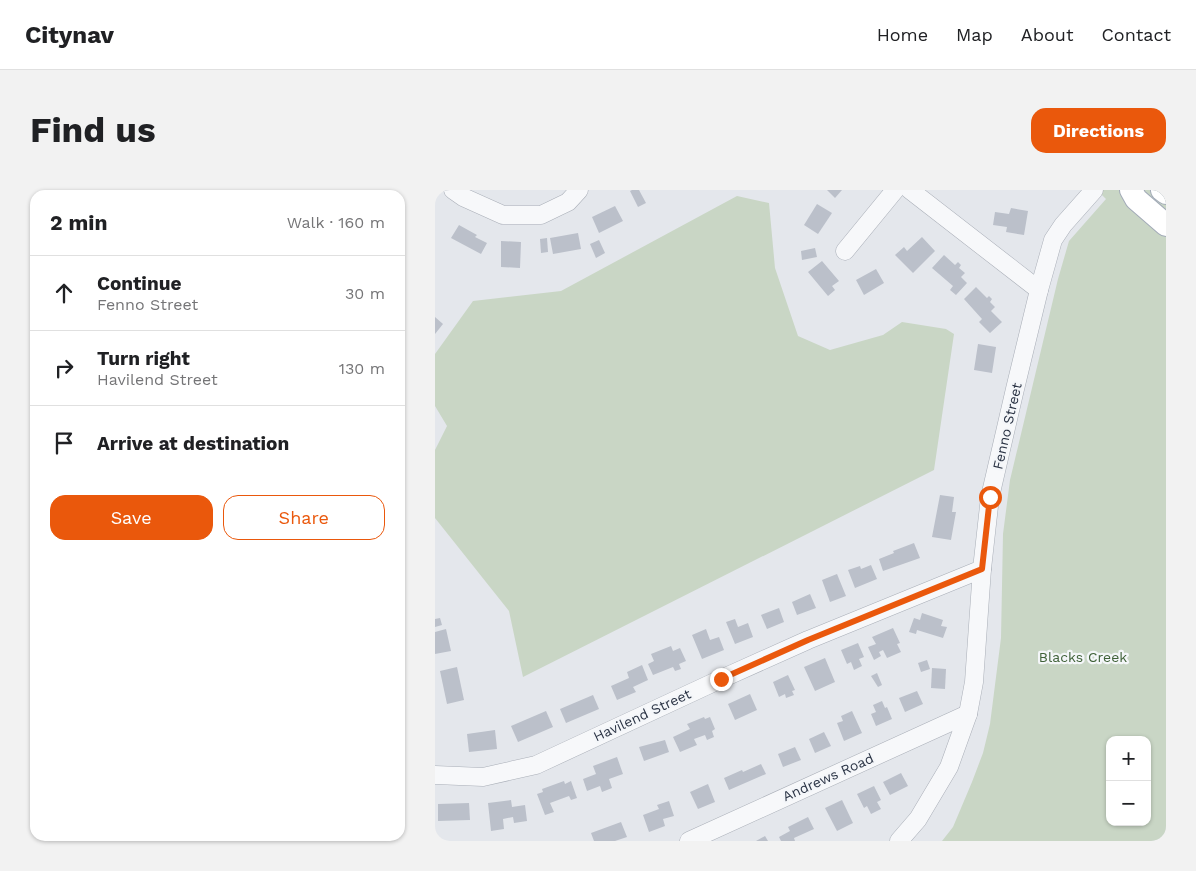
<!DOCTYPE html>
<html lang="en">
<head>
<meta charset="utf-8">
<style>
	:root { --surface:#fff; --page:#f2f2f2; --text:#202124; --muted:#757577; --line:#e0e0e0; --accent:#ea580c }
	body { margin:0; font-family:"Work Sans",sans-serif; background:var(--page); color:var(--text) }
	.controls { position:absolute; right:15px; bottom:15px; display:grid; overflow:hidden; border-radius:10px; box-shadow:0 1px 4px #0004 }
	.controls button { width:45px; height:45px; display:grid; place-items:center; padding:0; border:0; border-bottom:1px solid var(--line); background:var(--surface); color:var(--text); font:25px sans-serif }
	.stop { position:absolute; width:15px; height:15px; margin:-11px; border:4px solid #ea580c; border-radius:50%; background:#fff }
	.stop.end { background:#ea580c; border-color:#fff; box-shadow:0 1px 5px #0008 }
	.list { margin:0; padding:0; list-style:none }
	h2 { display:flex; justify-content:space-between; align-items:center; height:65px; margin:0; padding:0 20px; font-size:21px }
	h2 small { font-size:16px; font-weight:400; color:var(--muted) }
	.list li { display:grid; grid-template-columns:32px 1fr auto; gap:15px; align-items:center; box-sizing:border-box; height:75px; padding:0 20px; border-top:1px solid var(--line) }
	.list b { display:block; font-size:19px; white-space:nowrap }
	.list p { margin:0; font-size:16px; white-space:nowrap; color:var(--muted) }
	.list em { font-size:16px; font-style:normal; color:var(--muted) }
	.actions { display:flex; gap:10px; padding:15px 20px }
	.actions a { flex:1; padding:11px 0; border:1px solid var(--accent); border-radius:15px; text-align:center; font-size:18px; color:var(--accent) }
	.actions .main { background:var(--accent); color:#fff }
	.icon { flex:none; width:28px; height:28px; fill:none; stroke:currentColor; stroke-width:2; stroke-linecap:round; stroke-linejoin:round }
	.map { position:relative; flex:none; width:731px; height:651px; overflow:hidden; border-radius:15px }
	header { display:flex; align-items:center; gap:30px; box-sizing:border-box; height:70px; padding:0 25px; background:var(--surface); border-bottom:1px solid var(--line) }
	header strong { font-size:24px }
	nav { display:flex; gap:28px; margin-inline-start:auto; font-size:18px }
	.intro { display:flex; align-items:center; justify-content:space-between; box-sizing:border-box; height:120px; padding:0 30px }
	h1 { margin:0; font-size:35px }
	.button { padding:12px 22px; border-radius:15px; background:var(--accent); color:#fff; font-size:18px; font-weight:700 }
	main { display:flex; gap:30px; padding:0 30px }
	aside { flex:1; background:var(--surface); border-radius:15px; box-shadow:0 1px 4px #0004 }
	.map>svg:first-child { display:block }
	.green { fill:#c9d6c5; fill-rule:evenodd }
	.building { fill:#bbc0ca }
	.lines { fill:none; stroke-linecap:round; stroke-linejoin:round }
	.minor-casing { stroke:#a9aeb7; stroke-width:19 }
	.major-casing { stroke:#a3abb8; stroke-width:24 }
	.minor { stroke:#f7f8fa; stroke-width:18 }
	.major { stroke:#fff; stroke-width:22 }
	.route { stroke:#ea580c; stroke-width:6 }
	.labels { text-anchor:middle; stroke-width:4.5; stroke-linejoin:round; paint-order:stroke }
	.street-label { font-size:14px; fill:#2b3445; stroke:#f4f6f9 }
	.park-label { font-size:14px; fill:#3f6138; stroke:#f4f6f9 }
</style>
</head>
<body>
<header>
<strong>Citynav</strong>
<nav><a>Home</a><a>Map</a><a>About</a><a>Contact</a></nav>
</header>
<div class="intro"><h1>Find us</h1><a class="button">Directions</a></div>
<main>
<aside>
<h2>2 min<small>Walk · 160 m</small></h2>
<ul class="list">
<li><svg class="icon" aria-label="ahead" viewBox="0 0 24 24"><path d="M12 20V5M6 11l6-6 6 6"/></svg><div><b>Continue</b><p>Fenno Street</p></div><em>30 m</em></li>
<li><svg class="icon" aria-label="right" viewBox="0 0 24 24"><path d="M7 20v-9h11M14 6l5 5-5 5"/></svg><div><b>Turn right</b><p>Havilend Street</p></div><em>130 m</em></li>
<li><svg class="icon" aria-label="arrive" viewBox="0 0 24 24"><path d="M6 21V4h12l-3 4 3 4H6"/></svg><div><b>Arrive at destination</b></div></li>
</ul>
<div class="actions"><a class="main">Save</a><a>Share</a></div>
</aside>
<div class="map">
<svg width="731" height="651" viewBox="0 0 731 651">
	<rect width="100%" height="100%" fill="#e4e7ec"/>
	<g class="green">
		<path d="M662,0H731V651H507L518,637L537,592L548,563L555,534L566,448L568,344L575,290L623,89L634,51L671,9ZM675,550H712V632H675Z"/>
		<path d="M302,6L334,13L340,78L363,146L395,160L448,145L467,132L511,139L519,144L499,280L88,487L74,421L0,328V260L12,236L0,216V164L38,111L126,101Z"/>
	</g>
	<g class="building">
		<path d="M197,0H204L211,13L203,17L195,1Z"/>
		<path d="M392,0H407L400,8Z"/>
		<path d="M382,14L397,23L383,44L369,35Z"/>
		<path d="M180,16L188,31L164,43L157,27Z"/>
		<path d="M576,18L593,21L589,45L571,42L572,37L558,35L560,22L574,24Z"/>
		<path d="M24,35L42,45L40,47L52,53L46,64L16,48Z"/>
		<path d="M143,43L146,59L118,64L115,48Z"/>
		<path d="M487,47L500,61L478,83L460,65L469,57L472,61Z"/>
		<path d="M112,48L113,62L106,63L105,49Z"/>
		<path d="M164,50L170,63L161,68L155,54Z"/>
		<path d="M66,51L86,52L85,78L66,77Z"/>
		<path d="M380,58L382,67L367,70L366,61Z"/>
		<path d="M509,65L520,75L523,72L526,75L524,78L530,83L526,87L532,93L521,105L515,100L518,96L497,78Z"/>
		<path d="M387,71L404,91L397,96L400,100L393,106L373,82Z"/>
		<path d="M441,79L449,93L429,105L421,90Z"/>
		<path d="M541,97L552,108L554,106L557,109L555,112L560,117L556,121L567,132L555,143L544,132L547,129L529,109Z"/>
		<path d="M0,127L8,134L0,144Z"/>
		<path d="M543,154L561,157L557,183L539,180Z"/>
		<path d="M505,305L519,307L517,322H521L516,350L497,347Z"/>
		<path d="M479,353L485,368L448,381L444,369L459,363L458,361Z"/>
		<path d="M436,375L442,389L420,398L413,380L425,376L426,379Z"/>
		<path d="M402,384L411,406L395,412L387,390Z"/>
		<path d="M375,404L381,418L362,425L357,412Z"/>
		<path d="M344,418L349,432L332,439L326,425Z"/>
		<path d="M487,423L508,430L506,436L512,437L508,448L482,440L481,444L474,442L479,428L485,430Z"/>
		<path d="M5,428L7,435L0,437V429Z"/>
		<path d="M300,429L303,437L313,433L318,447L300,454L291,432Z"/>
		<path d="M458,438L465,453L462,454L466,462L452,468L448,460L444,462L446,466L439,470L433,457L441,454L437,447Z"/>
		<path d="M11,439L16,461L0,464V442Z"/>
		<path d="M271,439L275,450L284,447L289,460L267,469L257,445Z"/>
		<path d="M423,453L429,467L424,469L427,476L419,480L416,472L412,474L406,460Z"/>
		<path d="M236,456L238,461L245,458L251,471L244,474L246,479L240,481L238,477L218,485L213,474L219,471L216,464Z"/>
		<path d="M390,468L400,492L380,501L369,477Z"/>
		<path d="M492,470L495,479L486,482L483,473Z"/>
		<path d="M207,475L213,490L198,497L201,502L182,510L176,496L194,488L192,482Z"/>
		<path d="M22,477L29,510L12,514L5,481Z"/>
		<path d="M497,478L511,479L510,499L496,498Z"/>
		<path d="M442,483L447,495L443,497L436,486Z"/>
		<path d="M353,485L360,500L357,501L359,505L351,508L350,504L344,507L338,492Z"/>
		<path d="M482,501L488,514L470,522L464,508Z"/>
		<path d="M315,504L322,520L300,530L293,514Z"/>
		<path d="M158,505L164,519L131,533L125,519Z"/>
		<path d="M447,511L450,518L452,517L457,529L441,536L436,524L441,522L438,515Z"/>
		<path d="M111,521L118,537L83,552L76,536Z"/>
		<path d="M417,521L427,543L409,551L402,533L408,531L406,526Z"/>
		<path d="M269,527L270,529L275,527L280,539L277,541L279,547L272,550L270,545L259,549L262,555L245,562L238,547L255,539L252,534Z"/>
		<path d="M60,540L62,559L34,562L32,544Z"/>
		<path d="M389,542L396,556L380,563L374,549Z"/>
		<path d="M230,550L234,562L209,571L204,557Z"/>
		<path d="M360,557L366,570L348,577L343,564Z"/>
		<path d="M182,567L188,584L174,589L177,598L167,602L165,596L152,601L148,589L161,584L158,576Z"/>
		<path d="M326,574L331,584L294,600L289,588L307,580L308,582Z"/>
		<path d="M466,583L473,596L455,605L448,592Z"/>
		<path d="M129,591L130,594L136,591L142,608L136,610L134,606L115,613L119,622L110,625L102,604L108,602L107,599Z"/>
		<path d="M273,594L280,612L263,619L255,602Z"/>
		<path d="M439,596L446,610L442,612L446,619L436,624L432,616L429,618L422,604Z"/>
		<path d="M76,610L77,617L90,615L92,631L79,633L78,627L68,629L69,639L56,641L53,613Z"/>
		<path d="M407,610L418,633L402,641L390,618Z"/>
		<path d="M234,611L239,626L228,629L230,636L214,642L208,625L224,619L222,615Z"/>
		<path d="M34,613L35,630L3,631V614Z"/>
		<path d="M373,627L379,639L359,648L360,651H346L344,647L355,641L353,637Z"/>
		<path d="M186,632L192,647L180,651H159L156,643Z"/>
		<path d="M330,646L333,651H321Z"/>
	</g>
	<g class="lines">
		<defs>
			<g id="minor">
				<path d="M18,0L28,7L68,25H106L133,12L144,0"/>
				<path d="M475,0L604,100"/>
				<path d="M410,61L460,0"/>
				<path d="M0,585L48,587L101,575L286,489L373,450L547,379"/>
				<path d="M254,651L533,524"/>
				<path d="M464,651L483,629L514,577L533,524L539,492L547,379L555,307L580,199L604,100L618,50L628,35L659,0"/>
			</g>
			<g id="major">
				<path d="M696,0L701,9L731,35"/>
				<path d="M727,0L731,3"/>
			</g>
		</defs>
		<use href="#minor" class="minor-casing"/>
		<use href="#major" class="major-casing"/>
		<use href="#minor" class="minor"/>
		<use href="#major" class="major"/>
	</g>
	<g class="lines">
		<path class="route" d="M286,489L373,450L547,379L555,307"/>
	</g>
	<g class="labels">
		<g class="street-label">
			<text transform="translate(572 236) rotate(-77)" y="5">Fenno Street</text>
			<text transform="translate(207 525) rotate(-25)" y="5">Havilend Street</text>
			<text transform="translate(393 587) rotate(-24)" y="5">Andrews Road</text>
		</g>
		<g class="park-label">
			<text x="648" y="472">Blacks Creek</text>
		</g>
	</g>
</svg>
<div class="controls">
<button>+</button>
<button>−</button>
</div>
<div class="stop" style="left:555px;top:307px"></div>
<div class="stop end" style="left:286px;top:489px"></div>
</div>
</main>
</body>
</html>
